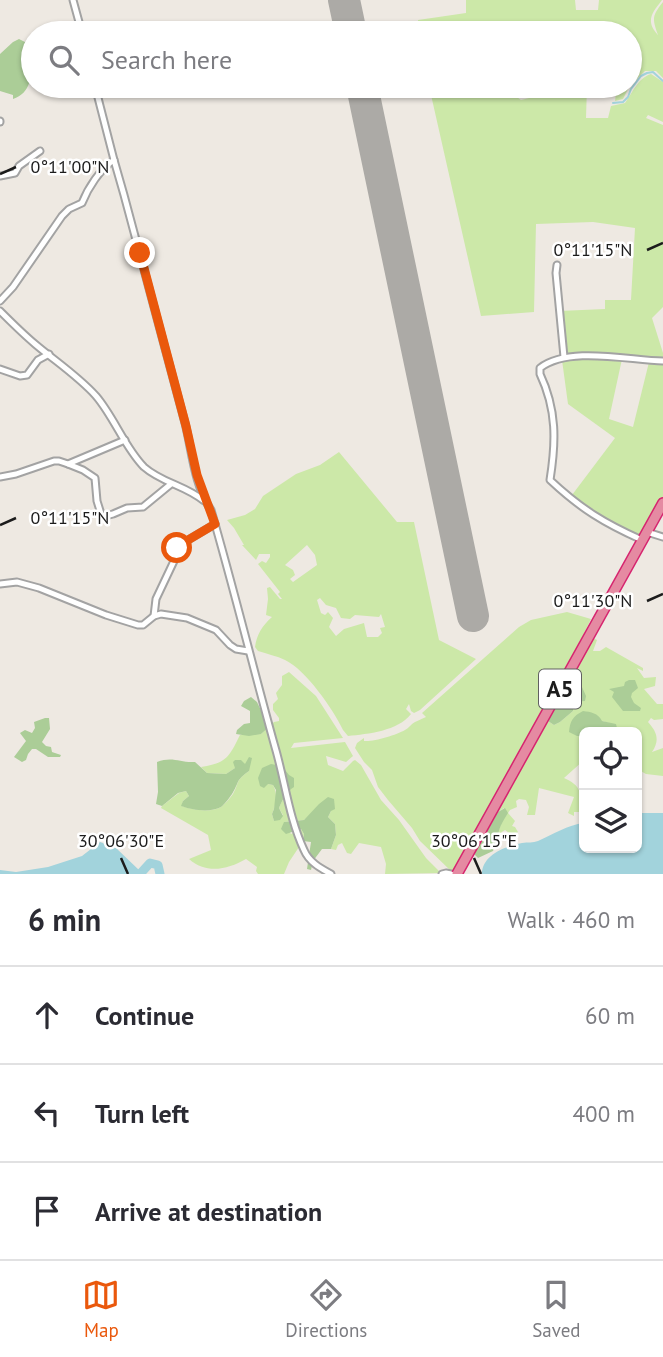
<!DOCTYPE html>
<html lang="en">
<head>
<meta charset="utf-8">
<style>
	:root { --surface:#fff; --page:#f7f7f7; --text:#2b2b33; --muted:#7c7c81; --line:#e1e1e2; --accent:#ea580c }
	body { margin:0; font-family:"PT Sans",sans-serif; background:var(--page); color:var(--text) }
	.controls { position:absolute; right:21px; bottom:21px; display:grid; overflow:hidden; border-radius:10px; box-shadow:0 2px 5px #0004 }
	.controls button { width:63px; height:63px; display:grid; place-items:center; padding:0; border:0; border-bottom:2px solid var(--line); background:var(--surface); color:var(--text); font:35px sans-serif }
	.stop { position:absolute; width:21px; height:21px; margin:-16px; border:5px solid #ea580c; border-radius:50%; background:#fff }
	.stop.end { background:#ea580c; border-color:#fff; box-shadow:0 2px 7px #0008 }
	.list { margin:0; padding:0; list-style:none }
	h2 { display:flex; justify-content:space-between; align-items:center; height:91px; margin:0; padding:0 28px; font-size:30px }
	h2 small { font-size:23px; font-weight:400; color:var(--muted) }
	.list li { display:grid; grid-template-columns:46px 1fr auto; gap:21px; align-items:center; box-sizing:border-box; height:98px; padding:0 28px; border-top:2px solid var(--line) }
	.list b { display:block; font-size:26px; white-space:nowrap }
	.list em { font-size:23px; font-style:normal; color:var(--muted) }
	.icon { flex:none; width:38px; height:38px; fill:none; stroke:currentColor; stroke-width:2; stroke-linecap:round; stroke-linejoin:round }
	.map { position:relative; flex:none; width:663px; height:874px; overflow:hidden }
	.search { position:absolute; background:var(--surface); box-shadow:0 2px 5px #0004; left:21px; right:21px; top:21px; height:77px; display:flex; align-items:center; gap:18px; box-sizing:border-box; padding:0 24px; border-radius:38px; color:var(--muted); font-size:26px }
	.sheet { height:385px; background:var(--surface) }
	nav { display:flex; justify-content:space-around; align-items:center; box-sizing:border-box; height:98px; border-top:2px solid var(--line); background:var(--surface); font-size:19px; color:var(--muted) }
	nav a { display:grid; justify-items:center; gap:4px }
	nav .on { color:var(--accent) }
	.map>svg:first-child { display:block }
	.grass { fill:#cce8a8; fill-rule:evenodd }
	.forest { fill:#abcd97 }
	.water { fill:#a2d3dc }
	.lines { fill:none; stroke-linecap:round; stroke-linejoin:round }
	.stream { stroke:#a2d3dc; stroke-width:2 }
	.river { stroke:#a2d3dc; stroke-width:9 }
	.runway { stroke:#acaaa6; stroke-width:32 }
	.street-casing { stroke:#a3a3a3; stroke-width:9 }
	.highway-casing { stroke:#d6256f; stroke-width:12 }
	.street { stroke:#fff; stroke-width:5 }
	.highway { stroke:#e58aa2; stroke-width:9 }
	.route { stroke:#ea580c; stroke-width:9 }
	.ticks { fill:none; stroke:#1c1c1c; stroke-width:2.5 }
	.labels { text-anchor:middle; stroke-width:5; stroke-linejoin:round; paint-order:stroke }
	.shield { fill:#fff; stroke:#606060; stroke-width:2 }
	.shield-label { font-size:23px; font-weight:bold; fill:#1c1c1c }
	.ticks-label { font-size:18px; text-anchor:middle; fill:#1c1c1c; stroke:#fff; stroke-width:5; stroke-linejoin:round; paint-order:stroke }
</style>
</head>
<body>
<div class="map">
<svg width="663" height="874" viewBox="0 0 663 874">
	<rect width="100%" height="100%" fill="#eee9e2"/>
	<g class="grass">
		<path d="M466,0H575L576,10H598L599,0H662C652,13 645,21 658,35C652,18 652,16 663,2V78L656,71H645L629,87L623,99L615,101L617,86H630V33H419L418,20L466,13Z"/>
		<path d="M651,74L663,82V122L648,115L646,118L663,125V307L652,318L663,353V358L577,353L564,355L559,311L605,309V300H631L635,228L593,222L536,224L534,312L481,316L429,86H487L496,89L505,96L509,95L508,92L500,86H521V91L514,92V95L521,100L529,98L532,91L530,88L527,89L526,86H587L586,118H608L611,106L625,103C633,92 638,78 651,74Z"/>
		<path d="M579,357L622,359L609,419L633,427L650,358L663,359V499L643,533L638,535L603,519L572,495L615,438L568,404L562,360Z"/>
		<path d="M339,452L397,522H414L439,640L476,659L420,710L414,713L411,711L409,704L406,709L411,714C398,731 368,734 348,736L343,730C333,709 306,670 285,660C277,656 267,654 258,651L255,647C257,634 262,626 272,617L266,615L268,599L267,588L270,587L280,599H282L278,594L280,592L258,564L262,561L266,563L270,557V554H259L256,560L242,545H244L234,528L227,520L245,515L255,509L263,496L296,474L320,465ZM307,545L315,555L317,565L293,582L290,579L295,575L293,570L285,565ZM320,598L326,605L336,608L341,618L350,619L355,615L379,617L381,614L385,627L380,628L382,633L378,637H367L364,623L344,629L336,636L329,627L333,618L328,612L325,615L321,613L317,600Z"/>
		<path d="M567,612L591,619L560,682L495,794L454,873L452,872L420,841L412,828L388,800L378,787L372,770L364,762L355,748L357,743L364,738V741C374,742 396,735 405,730C409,728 411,724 415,722C419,720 422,719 426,717L422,713L519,627L531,620Z"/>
		<path d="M593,638L597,640L593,651H600L606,647L643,668V671L637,668L644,678L656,677L655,686L644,689L657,704H663V719L654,720L651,718L648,722C657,732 660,740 652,752L663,748V776L646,774L637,769V732H618V730L609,723L602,721L577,736L584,737V751L582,752L583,761L564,778C571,781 578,785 580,793H584V816L583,817L584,812H574V816L568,813L574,797L539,788L535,815H527L529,807L526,800L519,799L516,801L517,807L510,810L508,813L515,821L512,826L515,827L518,832L512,835L505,830L497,835L502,821L504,808L498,812L519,768L548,721L554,725L560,722L573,711L572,702H578L571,685L565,689Z"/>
		<path d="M289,672L316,696L343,738L294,743L291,748L345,742L353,756L346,762L326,756L328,765L343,771L353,761L355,760L361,765L381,800L399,820L426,858L441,873L385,874L386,864L381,847L359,843L351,854L347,853L342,843L338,845L336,850L331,849L336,835L335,824L328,817L331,811L310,815L304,820L284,822L291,834L301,829L304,834L303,841L289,862L284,874H258L256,871L257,867L246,859C227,870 206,874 189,859L211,850L208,835L161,808L162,806L179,793L186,791L189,796L183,801L182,806C192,810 211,813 221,807C224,805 231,797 233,794C240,781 235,781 249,771L245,765L235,768L226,774L207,773L201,767C227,763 229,757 240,735L261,734L274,722L279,721V718L273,710V704L278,699L276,693L282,685V676ZM282,766C298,787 286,790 279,808L283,815L274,821L272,814C276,805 278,793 273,785L268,784Z"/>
	</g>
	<g class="forest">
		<path d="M19,39L25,42L26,51L23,55L31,60C32,76 31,93 13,99V95L0,91V54L13,42Z"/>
		<path d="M629,680H635L638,688L632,693L631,697L634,703L641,708L640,711H623L612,697L614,692L609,689L624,686L625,682Z"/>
		<path d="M571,685L582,687L586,696L585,701L573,702V711L560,722L554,725L548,721L565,689Z"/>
		<path d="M251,697L257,702L269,727L261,734L249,736L236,734L237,730L244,724L250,723V711L241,706L244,701Z"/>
		<path d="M583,711C591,712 598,713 602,721L616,724L618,732H584V737L577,736L569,732C570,721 573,716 583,711Z"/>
		<path d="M45,718H49L50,729L42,742L46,746L51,747L52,752L61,755L60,757H48L36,749H32L28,754L26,760L22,762L14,757L26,741L20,733L25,730L32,733L35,728L34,722Z"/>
		<path d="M249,757L252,758L249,771C235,781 240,781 232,794C230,797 224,805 221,807C210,813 192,810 181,806L183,801L189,796L186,791L178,793L162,806L156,804L158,792L157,762C173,756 180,763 195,762L207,773L226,774L235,768L233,762L235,760H241L245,764Z"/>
		<path d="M271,764L282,766L289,775L294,778V787C287,791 282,800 279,808L283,816L280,820L274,821L272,814L274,809L276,790L273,785L268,784L264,788L260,786L258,778L262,768Z"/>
		<path d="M328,797L334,799L335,809L331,811L328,817L335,824L336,835L331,849H322L313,861L311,870L307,869L311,842L303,841L304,834L301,829L286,834L281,829L284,822L304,820L319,804Z"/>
		<path d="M505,808L508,813C503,821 497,830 498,840L494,844L495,846L493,851L478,858L474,854L498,812Z"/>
	</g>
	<g class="water">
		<path d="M637,813H663V874H482C482,855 506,846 522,843C528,842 533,843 538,841C554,834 567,825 584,823V848H637Z"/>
		<path d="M100,842L116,848L140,871L141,874H0V870L16,872L48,867L82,856Z"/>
	</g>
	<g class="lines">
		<g class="stream">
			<path d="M494,86L507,94"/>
			<path d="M520,96L525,92L524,86"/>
			<path d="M613,103L623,102L628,97L631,89L641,76L647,73L653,72L663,81"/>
		</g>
		<path class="river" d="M140,874L150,863L158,865L160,874"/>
		<g class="runway">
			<path d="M344,0L351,33"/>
			<path d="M362,86L473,616"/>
		</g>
		<defs>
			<g id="street">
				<path d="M73,0L82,33"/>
				<path d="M95,86L114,160L124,195C145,271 165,347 185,423C192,451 194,485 211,510C234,589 253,668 275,747C285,781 289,818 304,850C309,862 320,868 331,874"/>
				<path d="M0,122V121"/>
				<path d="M0,176L15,173L19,166L40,151"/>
				<path d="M557,265L556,273L564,357"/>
				<path d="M0,301L13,287L62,216L69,209L82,203C88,188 100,169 114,160"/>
				<path d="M0,311C11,322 23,334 35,344C55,361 78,376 96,396C114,417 125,448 144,467C162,483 187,486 204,501"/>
				<path d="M0,369L20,376L27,375L38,360L49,354"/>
				<path d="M68,464L83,470L95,478L97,501L102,517L113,514L127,508L143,507L171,484"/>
				<path d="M0,477L16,474L54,461H59L68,464L125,440"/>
				<path d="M647,532L663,537"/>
				<path d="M642,540C604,523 581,509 550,480C556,442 557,410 540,374V368C569,346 627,360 663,361"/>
				<path d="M0,584L17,582L39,588L106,615L138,625H143L154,616L161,614L187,618L216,630L230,645L236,649L248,651"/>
				<path d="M154,616L156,599L174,561L177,548L183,543L215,524"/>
				<path d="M442,874L446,873L451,874"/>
			</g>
			<path id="highway" d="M457,874L663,503"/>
		</defs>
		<use href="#street" class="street-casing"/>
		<use href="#highway" class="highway-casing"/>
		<use href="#street" class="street"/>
		<use href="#highway" class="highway"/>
	</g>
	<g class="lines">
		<path class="route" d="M140,253L186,426L197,475L215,524L183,543L177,548"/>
	</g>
	<path class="ticks" d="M0,174L16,167M647,250L663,243M0,525L16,518M647,601L663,594M121,858L128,874M474,858L481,874"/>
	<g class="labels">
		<rect class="shield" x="539" y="669.5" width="42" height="39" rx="5"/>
		<g class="shield-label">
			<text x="560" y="697">A5</text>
		</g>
	</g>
	<g class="ticks-label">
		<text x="70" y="173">0°11'00"N</text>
		<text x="593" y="256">0°11'15"N</text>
		<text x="70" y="524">0°11'15"N</text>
		<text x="593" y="607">0°11'30"N</text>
		<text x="121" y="847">30°06'30"E</text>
		<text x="474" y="847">30°06'15"E</text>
	</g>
</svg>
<div class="controls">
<button><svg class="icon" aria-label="locate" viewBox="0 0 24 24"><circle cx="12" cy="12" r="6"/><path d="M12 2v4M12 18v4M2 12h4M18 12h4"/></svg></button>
<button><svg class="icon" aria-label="layers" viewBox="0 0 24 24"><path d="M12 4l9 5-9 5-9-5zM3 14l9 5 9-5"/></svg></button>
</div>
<div class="stop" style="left:177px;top:548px"></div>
<div class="stop end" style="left:140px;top:253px"></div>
<div class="search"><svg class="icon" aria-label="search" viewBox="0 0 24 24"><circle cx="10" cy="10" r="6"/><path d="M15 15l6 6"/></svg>Search here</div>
</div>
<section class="sheet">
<h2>6 min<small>Walk · 460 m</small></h2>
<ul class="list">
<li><svg class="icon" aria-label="ahead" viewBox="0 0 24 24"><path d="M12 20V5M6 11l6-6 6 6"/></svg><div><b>Continue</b></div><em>60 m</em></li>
<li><svg class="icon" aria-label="left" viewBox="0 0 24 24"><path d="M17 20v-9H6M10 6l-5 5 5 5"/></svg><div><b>Turn left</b></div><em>400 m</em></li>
<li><svg class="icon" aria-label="arrive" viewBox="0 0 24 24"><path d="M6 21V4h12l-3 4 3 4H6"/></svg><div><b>Arrive at destination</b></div></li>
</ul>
</section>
<nav>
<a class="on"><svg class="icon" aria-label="map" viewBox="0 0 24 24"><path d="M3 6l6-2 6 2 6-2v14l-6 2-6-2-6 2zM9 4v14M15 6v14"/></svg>Map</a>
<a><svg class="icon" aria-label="directions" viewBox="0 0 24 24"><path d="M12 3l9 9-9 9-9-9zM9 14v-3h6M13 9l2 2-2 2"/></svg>Directions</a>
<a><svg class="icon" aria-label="saved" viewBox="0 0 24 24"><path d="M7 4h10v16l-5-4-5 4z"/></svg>Saved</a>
</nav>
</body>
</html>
